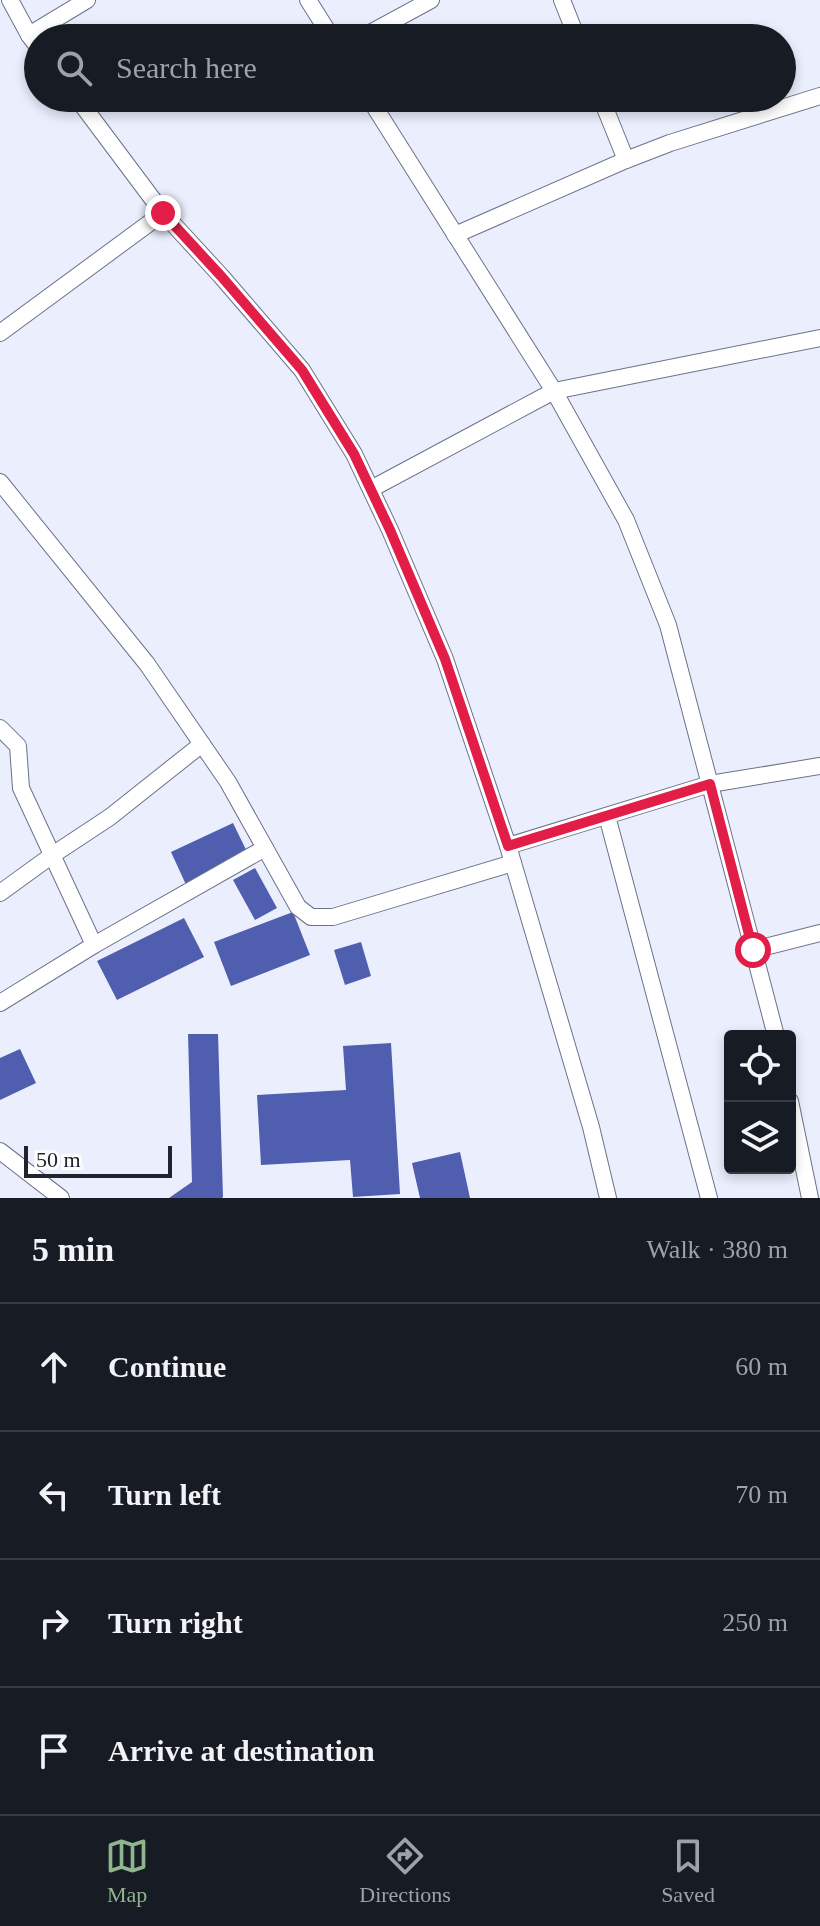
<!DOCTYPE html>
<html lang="en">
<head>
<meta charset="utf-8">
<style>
	:root { --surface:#171b24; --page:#20242c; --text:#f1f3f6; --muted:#9ea1a6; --line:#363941; --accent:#8eb58d }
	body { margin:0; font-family:Georgia,serif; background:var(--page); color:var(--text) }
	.controls { position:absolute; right:24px; bottom:24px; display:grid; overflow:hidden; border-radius:8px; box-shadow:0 4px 12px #0003 }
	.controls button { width:72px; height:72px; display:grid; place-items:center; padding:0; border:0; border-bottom:2px solid var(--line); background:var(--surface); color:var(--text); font:40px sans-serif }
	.scale { position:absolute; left:24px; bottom:20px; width:148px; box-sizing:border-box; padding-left:8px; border:4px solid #22242d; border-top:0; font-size:22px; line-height:28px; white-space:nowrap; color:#22242d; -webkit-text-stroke:6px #fcfcfc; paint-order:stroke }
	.stop { position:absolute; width:24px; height:24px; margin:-18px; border:6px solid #e11d48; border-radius:50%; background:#fff }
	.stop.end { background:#e11d48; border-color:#fff; box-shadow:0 2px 8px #0008 }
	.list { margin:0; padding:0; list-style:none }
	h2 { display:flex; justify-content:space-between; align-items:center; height:104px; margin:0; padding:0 32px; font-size:34px }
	h2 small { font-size:26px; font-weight:400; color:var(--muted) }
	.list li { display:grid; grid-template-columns:52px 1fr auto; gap:24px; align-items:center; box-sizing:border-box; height:128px; padding:0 32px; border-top:2px solid var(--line) }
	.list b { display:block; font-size:30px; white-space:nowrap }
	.list em { font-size:26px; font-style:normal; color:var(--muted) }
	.icon { flex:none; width:44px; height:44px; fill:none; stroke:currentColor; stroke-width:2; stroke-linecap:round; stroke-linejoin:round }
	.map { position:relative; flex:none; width:820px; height:1198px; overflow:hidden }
	.search { position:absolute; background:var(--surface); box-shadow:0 4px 12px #0003; left:24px; right:24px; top:24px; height:88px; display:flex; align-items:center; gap:20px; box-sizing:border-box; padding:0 28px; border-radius:44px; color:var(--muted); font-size:30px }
	.sheet { height:616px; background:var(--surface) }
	nav { display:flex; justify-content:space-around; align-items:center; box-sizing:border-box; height:112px; border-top:2px solid var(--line); background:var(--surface); font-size:22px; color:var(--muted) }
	nav a { display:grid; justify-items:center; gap:4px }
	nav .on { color:var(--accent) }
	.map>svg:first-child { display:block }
	.building { fill:#4f5eae }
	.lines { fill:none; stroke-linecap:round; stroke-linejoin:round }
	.minor-casing { stroke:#6c7288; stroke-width:18 }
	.minor { stroke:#fff; stroke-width:16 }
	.route { stroke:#e11d48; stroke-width:10 }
</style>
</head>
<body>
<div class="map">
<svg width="820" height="1198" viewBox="0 0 820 1198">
	<rect width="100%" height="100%" fill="#eaeefd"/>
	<g class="building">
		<path d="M233,823L251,860L188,889L171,852Z"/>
		<path d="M255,868L277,908L255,920L233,880Z"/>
		<path d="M293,912L310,955L231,986L214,942Z"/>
		<path d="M184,918L204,957L117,1000L97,961Z"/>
		<path d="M361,942L371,976L345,985L334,950Z"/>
		<path d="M188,1034H218L223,1197L222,1198H169L192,1182Z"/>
		<path d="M391,1043L400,1194L353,1197L350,1160L261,1165L257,1095L346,1090L343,1046Z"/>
		<path d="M20,1049L36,1083L0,1100V1058Z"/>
		<path d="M460,1152L470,1198H420L412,1163Z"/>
	</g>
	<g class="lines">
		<defs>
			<g id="minor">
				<path d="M10,0L29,35L38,47"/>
				<path d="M308,0L332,38"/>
				<path d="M562,0L577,38"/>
				<path d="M29,35L87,0"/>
				<path d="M361,38L431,0"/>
				<path d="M77,98L163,213L221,276L302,370L354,454L390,530L445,659L508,846L591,1127L608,1198"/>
				<path d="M369,98L554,391L626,520L668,625L776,1036"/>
				<path d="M601,98L626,160"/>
				<path d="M455,235L626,160L670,143L820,96"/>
				<path d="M0,333L163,213"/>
				<path d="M0,482L147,664L228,782L298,907L311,917H333L513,863"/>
				<path d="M371,489L554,391L820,338"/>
				<path d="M0,728L18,746L21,788L94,945"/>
				<path d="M607,816L709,1198"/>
				<path d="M508,846L710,784L820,766"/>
				<path d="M0,893L51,856L110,817L202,744"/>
				<path d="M753,950L820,933"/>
				<path d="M0,1003L94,945L265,848"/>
				<path d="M790,1101L810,1198"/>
				<path d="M0,1151L61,1198"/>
			</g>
		</defs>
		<use href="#minor" class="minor-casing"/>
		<use href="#minor" class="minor"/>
	</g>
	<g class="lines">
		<path class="route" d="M163,213L221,276L302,370L354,454L390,530L445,659L508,846L710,784L753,950"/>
	</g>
</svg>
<div class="controls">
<button><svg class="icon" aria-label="locate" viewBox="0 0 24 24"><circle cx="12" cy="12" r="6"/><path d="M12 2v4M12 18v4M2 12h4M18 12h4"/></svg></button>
<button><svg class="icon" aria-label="layers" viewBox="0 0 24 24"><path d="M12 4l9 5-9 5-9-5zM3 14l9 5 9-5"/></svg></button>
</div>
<div class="scale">50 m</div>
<div class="stop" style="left:753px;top:950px"></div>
<div class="stop end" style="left:163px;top:213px"></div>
<div class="search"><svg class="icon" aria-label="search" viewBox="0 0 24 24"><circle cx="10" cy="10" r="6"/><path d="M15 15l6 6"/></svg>Search here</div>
</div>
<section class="sheet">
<h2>5 min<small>Walk · 380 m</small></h2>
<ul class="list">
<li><svg class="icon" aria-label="ahead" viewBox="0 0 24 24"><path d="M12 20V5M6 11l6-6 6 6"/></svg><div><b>Continue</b></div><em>60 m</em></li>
<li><svg class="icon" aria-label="left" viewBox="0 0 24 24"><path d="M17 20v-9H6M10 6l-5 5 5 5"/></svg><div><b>Turn left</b></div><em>70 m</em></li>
<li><svg class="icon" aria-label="right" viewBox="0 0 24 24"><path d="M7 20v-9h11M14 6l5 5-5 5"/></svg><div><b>Turn right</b></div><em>250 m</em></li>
<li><svg class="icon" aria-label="arrive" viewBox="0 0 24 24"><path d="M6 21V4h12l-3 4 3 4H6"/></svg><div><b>Arrive at destination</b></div></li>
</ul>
</section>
<nav>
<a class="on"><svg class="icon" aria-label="map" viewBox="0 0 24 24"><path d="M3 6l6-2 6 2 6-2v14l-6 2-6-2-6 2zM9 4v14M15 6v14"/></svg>Map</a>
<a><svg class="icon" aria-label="directions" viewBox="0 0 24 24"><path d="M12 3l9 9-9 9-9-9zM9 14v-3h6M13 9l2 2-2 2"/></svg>Directions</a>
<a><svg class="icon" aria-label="saved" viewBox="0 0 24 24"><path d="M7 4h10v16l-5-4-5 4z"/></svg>Saved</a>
</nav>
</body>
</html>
